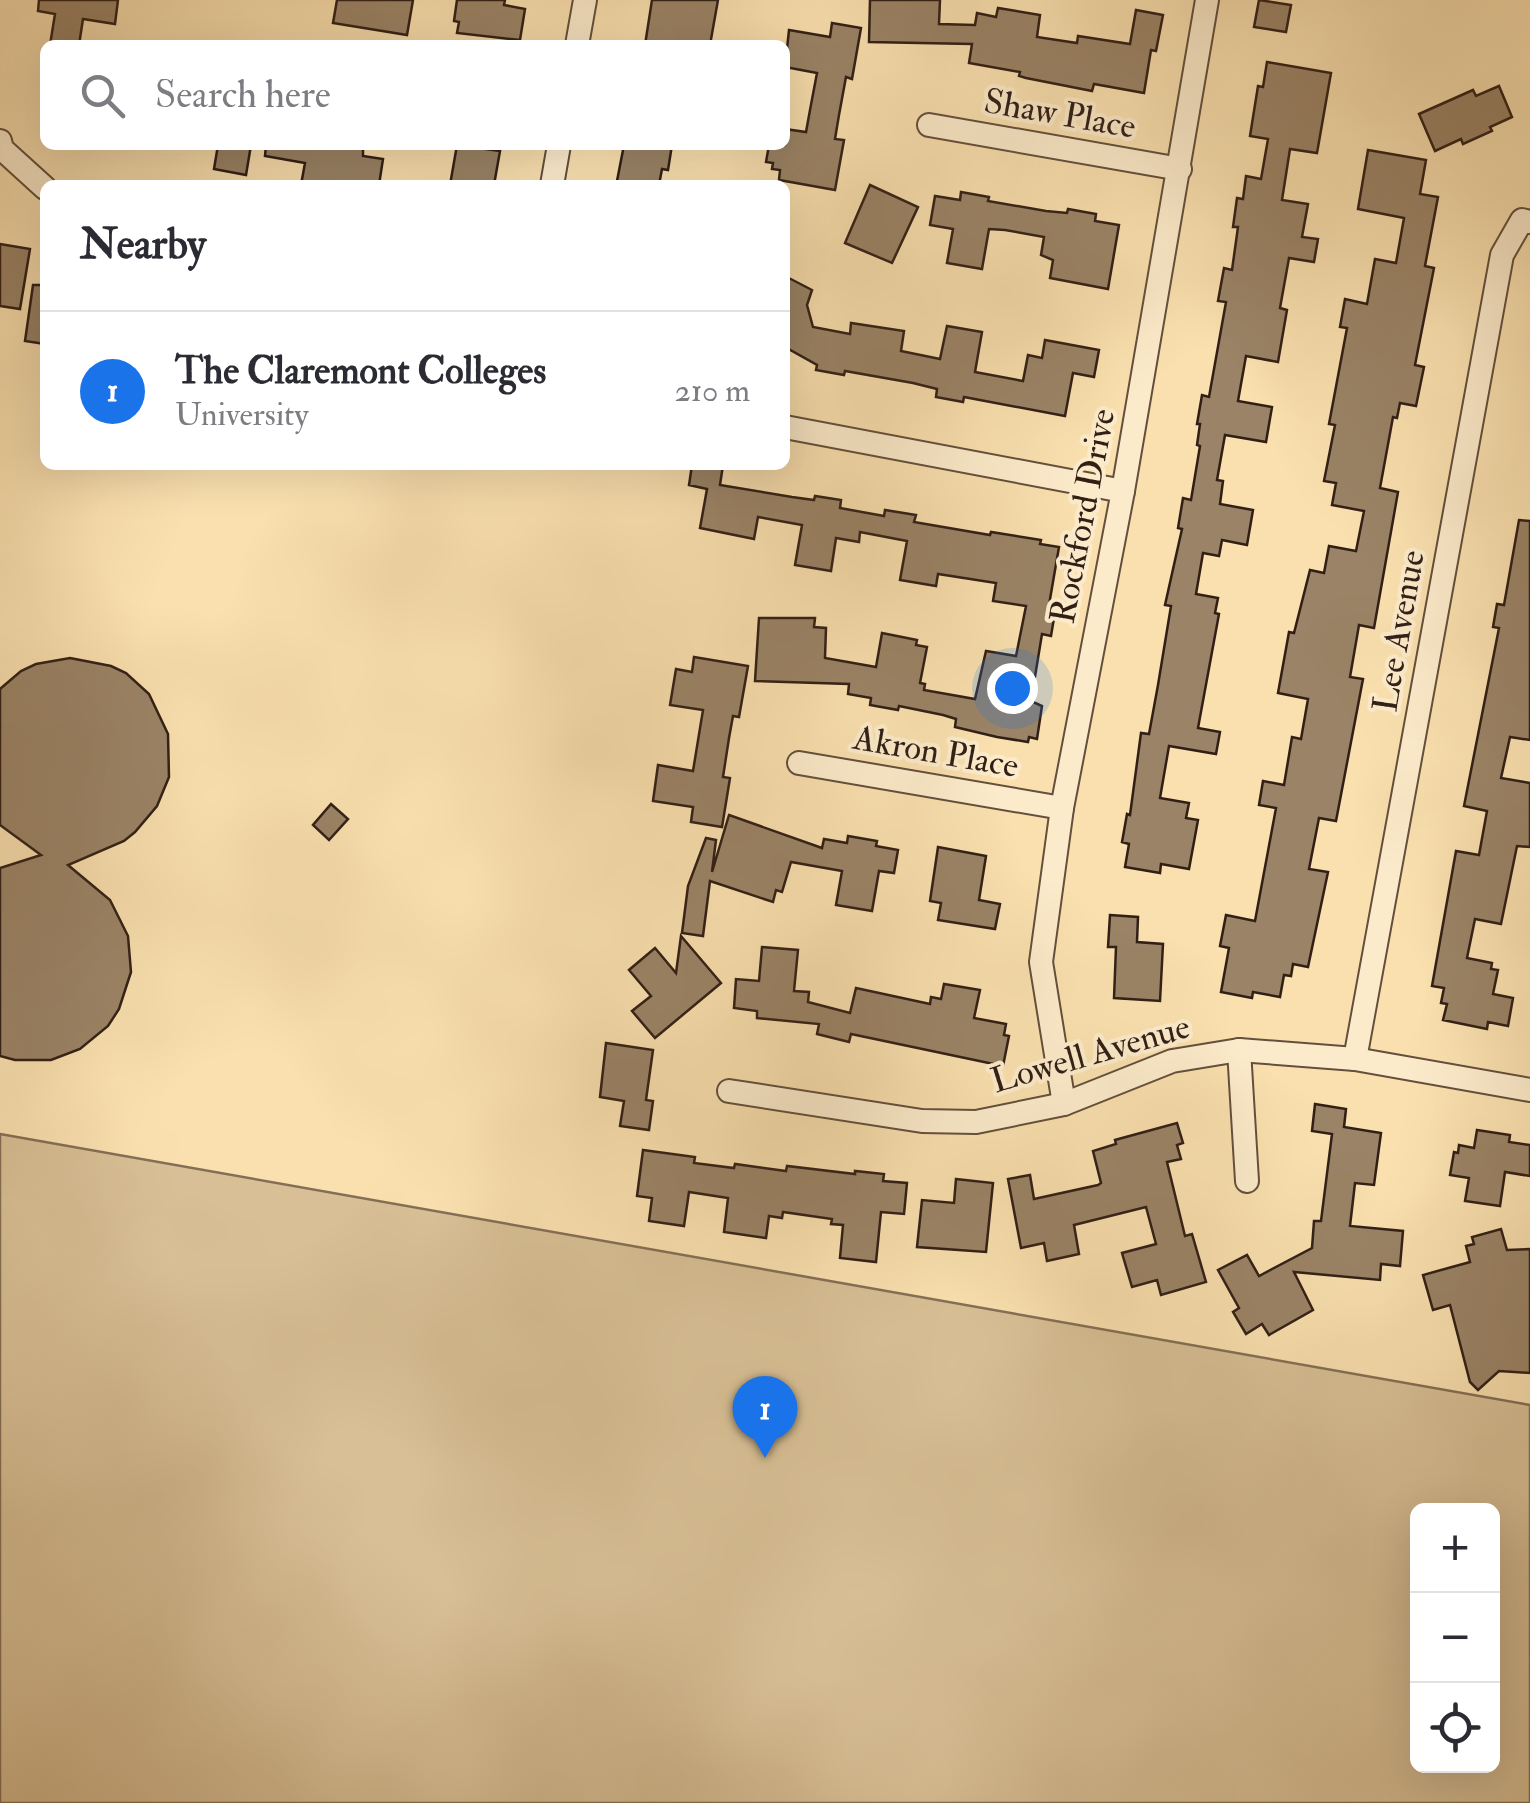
<!DOCTYPE html>
<html lang="en">
<head>
<meta charset="utf-8">
<style>
	:root { --surface:#fff; --page:#f7f7f7; --text:#2b2b33; --muted:#7c7c81; --line:#e1e1e2; --accent:#1a73e8 }
	body { margin:0; font-family:"IM FELL Double Pica",serif; background:var(--page); color:var(--text) }
	.controls { position:absolute; right:30px; bottom:30px; display:grid; overflow:hidden; border-radius:15px; box-shadow:0 10px 40px #0002 }
	.controls button { width:90px; height:90px; display:grid; place-items:center; padding:0; border:0; border-bottom:2px solid var(--line); background:var(--surface); color:var(--text); font:50px sans-serif }
	.you { position:absolute; left:1012px; top:688px; width:35px; height:35px; margin:-25px; border:8px solid #fff; border-radius:50%; background:#1a73e8; box-shadow:0 0 0 15px #1a73e833 }
	.badge { display:grid; place-items:center; width:65px; height:65px; border-radius:50%; background:var(--accent); color:#fff; font-size:32px; font-weight:700 }
	.pin { position:absolute; translate:-50% -82px; filter:drop-shadow(0 2px 5px #0008) }
	.pin::after { content:''; position:absolute; top:52px; width:35px; height:30px; background:inherit; clip-path:polygon(0 0,100% 0,50% 100%) }
	.list { margin:0; padding:0; list-style:none }
	h2 { display:flex; justify-content:space-between; align-items:center; height:130px; margin:0; padding:0 40px; font-size:42px }
	h2 small { font-size:32px; font-weight:400; color:var(--muted) }
	.list li { display:grid; grid-template-columns:65px 1fr auto; gap:30px; align-items:center; box-sizing:border-box; height:160px; padding:0 40px; border-top:2px solid var(--line) }
	.list b { display:block; font-size:38px; white-space:nowrap }
	.list p { margin:0; font-size:32px; white-space:nowrap; color:var(--muted) }
	.list em { font-size:32px; font-style:normal; color:var(--muted) }
	.icon { flex:none; width:55px; height:55px; fill:none; stroke:currentColor; stroke-width:2; stroke-linecap:round; stroke-linejoin:round }
	.map { position:relative; flex:none; width:1530px; height:1803px; overflow:hidden }
	.search { position:absolute; background:var(--surface); box-shadow:0 10px 40px #0002; left:40px; top:40px; width:750px; height:110px; display:flex; align-items:center; gap:25px; box-sizing:border-box; padding:0 35px; border-radius:15px; color:var(--muted); font-size:38px }
	.panel { position:absolute; background:var(--surface); box-shadow:0 10px 40px #0002; left:40px; top:180px; width:750px; height:290px; border-radius:15px }
	.map>svg:first-child { display:block }
	.green { fill:#d8bf95; stroke:#846f56; stroke-width:2.5; fill-rule:evenodd }
	.building { fill:#9a8366; stroke:#311f16; stroke-width:2.5 }
	.lines { fill:none; stroke-linecap:round; stroke-linejoin:round }
	.minor-casing { stroke:#634f3c; stroke-width:26 }
	.minor { stroke:#fcebcb; stroke-width:22 }
	.labels { text-anchor:middle; stroke-width:8; stroke-linejoin:round; paint-order:stroke }
	.street-label { font-size:35px; fill:#311f16; stroke:#fcebcb }
</style>
</head>
<body>
<div class="map">
<svg width="1530" height="1803" viewBox="0 0 1530 1803">
	<rect width="100%" height="100%" fill="#fae0af"/>
	<filter id="stains"><feTurbulence type="fractalNoise" baseFrequency=".002" numOctaves="4"/><feColorMatrix values="0 0 0 0 .2 0 0 0 0 .09 0 0 0 0 .02 0 0 0 .5 -.17"/></filter>
	<radialGradient id="worn" r=".72"><stop offset=".6" stop-color="#630" stop-opacity="0"/><stop offset="1" stop-color="#630" stop-opacity=".3"/></radialGradient>
	<path class="green" d="M0,1134L1530,1405V1803H0ZM1418,1510H1492V1766H1418Z"/>
	<g class="building">
		<path d="M39,0H118L115,24L83,19L79,45H50L55,14L38,11Z"/>
		<path d="M337,0H413L407,35L333,23Z"/>
		<path d="M457,0H505L504,5L525,9L520,40L457,33L459,22L454,21Z"/>
		<path d="M652,0H718L710,45H645Z"/>
		<path d="M870,0H940L939,24L975,25L977,13L996,17L998,8L1040,15L1037,37L1077,43L1078,36L1130,44L1136,10L1163,15L1156,51L1151,50L1144,93L1094,84L1092,91L1026,78L1019,76L1020,72L969,63L972,44L869,42Z"/>
		<path d="M1259,0L1291,5L1286,32L1254,27Z"/>
		<path d="M832,23L861,28L852,79L846,77L839,115L835,139L844,140L835,190L779,180L780,170L772,169L773,163L766,162L769,145H785V129L806,132L810,110L817,73L785,67L789,30L830,37Z"/>
		<path d="M1267,62L1331,73L1317,153L1290,149L1282,200L1308,204L1302,237L1318,239L1314,262L1289,258L1280,308L1287,310L1278,362L1246,356L1238,401L1272,407L1266,442L1225,435L1217,480L1223,481L1220,504L1253,510L1247,545L1222,540L1219,556L1203,553L1196,594L1218,598L1215,613L1219,614L1198,728L1220,732L1216,754L1169,746L1160,798L1189,803L1186,818L1198,820L1189,869L1161,864L1160,873L1125,867L1129,844L1122,842L1127,814L1130,815L1141,733L1149,734L1158,685L1171,606L1165,605L1182,529L1178,528L1183,498L1191,500L1200,446L1197,445L1200,424H1197L1202,395L1209,397L1226,302L1218,301L1224,268L1232,270L1238,227H1233L1237,198L1243,199L1246,176L1261,179L1268,139L1250,136L1258,86L1263,87Z"/>
		<path d="M1499,86L1512,117L1490,127L1492,131L1463,144L1461,139L1435,151L1419,114L1473,90L1476,96Z"/>
		<path d="M218,145H251L246,175L214,169Z"/>
		<path d="M266,145H363V156L383,159L379,185H301L305,163L265,156Z"/>
		<path d="M457,145L500,151L494,185H450Z"/>
		<path d="M624,145H672L668,170L662,169L659,185L617,181Z"/>
		<path d="M1368,150L1426,160L1420,194L1438,197L1425,266L1434,268L1415,365L1424,367L1416,406L1400,403L1397,418L1393,417L1380,488L1398,492L1374,628L1359,625L1350,677L1363,679L1336,821L1319,818L1309,869L1328,872L1308,967L1293,964L1291,976L1284,975L1280,997L1253,992L1252,998L1221,992L1229,948L1220,946L1226,915L1255,921L1276,808L1259,805L1263,781L1284,785L1292,737L1301,739L1308,699L1278,693L1289,632L1294,633L1310,570L1324,573L1329,546L1356,551L1364,511L1332,505L1336,483L1324,481L1335,425L1329,424L1347,328L1340,327L1345,299L1367,304L1375,259L1396,263L1404,218L1358,209Z"/>
		<path d="M870,185L918,207L892,263L845,243Z"/>
		<path d="M961,192L989,197L988,201L1046,211L1067,213L1068,209L1096,214L1095,221L1119,225L1108,289L1050,278L1053,260L1041,255L1044,237L1005,230L989,229L982,269L947,263L953,229L930,225L935,196L960,200Z"/>
		<path d="M0,244L30,249L20,309L0,306Z"/>
		<path d="M785,276L812,290L807,305L813,327L850,334L851,323L904,331L901,351L940,359L947,326L982,332L975,372L1023,381L1028,355L1042,358L1045,340L1099,350L1094,377L1073,373L1065,416L964,397L963,402L936,397L937,389L913,383L845,371L844,375L816,370L817,365L785,347Z"/>
		<path d="M33,285H45V344L25,341Z"/>
		<path d="M692,465H723L720,485L792,497L814,500L815,496L841,500L840,508L884,516L885,510L916,515L914,522L990,535L991,532L1041,540L1040,544L1059,547L1049,605L1056,606L1051,636L1042,634L1031,701L1042,706L1037,739L1029,737L1028,742L997,737L955,727L956,719L943,715L899,706L898,710L870,705L871,698L848,694L849,684L755,681L759,618H815L814,627L826,628L825,658L876,667L882,633L917,640L916,645L927,647L920,683L925,684L924,690L975,699L986,651L1016,656L1026,606L993,601L996,583L938,574L936,586L900,580L907,541L860,532L859,542L836,538L831,571L795,565L802,525L758,517L754,539L700,528L707,489L689,485Z"/>
		<path d="M1519,520L1530,521V740L1510,737L1501,778L1530,783V847L1517,846L1501,924L1475,919L1467,958L1492,963L1491,969L1498,970L1493,994L1513,998L1508,1026L1488,1022L1487,1029L1443,1020L1447,1004L1441,1003L1444,988L1432,986L1456,851L1479,855L1487,811L1464,806L1499,628L1493,627L1497,604L1504,605Z"/>
		<path d="M694,657L748,666L739,717L733,716L729,738L723,777L730,778L722,827L691,822L693,807L653,801L658,765L693,771L703,710L670,705L676,669L692,672Z"/>
		<path d="M70,658L111,666L126,673L149,694L168,734L169,777L157,806L135,832L124,841L68,865L110,900L128,936L131,972L119,1009L108,1026L80,1049L51,1060H15L0,1056V868L41,855L0,825V689L21,671L36,664Z"/>
		<path d="M331,804L348,819L329,840L313,825Z"/>
		<path d="M729,815L822,848L824,839L847,843L848,836L877,841L876,846L898,850L894,873L879,871L872,911L836,905L842,871L791,862L782,892L776,890L773,902L710,881L703,936L682,933L688,886L706,838L716,840L712,872Z"/>
		<path d="M938,847L986,856L979,900L1000,904L995,929L938,920L941,903L930,901Z"/>
		<path d="M1110,915L1138,917L1137,942L1163,944L1160,1001L1114,998L1116,947H1108Z"/>
		<path d="M681,936L721,983L655,1038L632,1011L651,996L629,970L655,948L676,973Z"/>
		<path d="M762,947L798,950L794,991L809,992L808,1002L850,1013L856,988L930,1004L931,997L941,999L944,984L980,990L974,1018L1006,1024L1004,1035L1009,1036L1003,1066L851,1034L849,1042L817,1034L819,1024L757,1018V1011L734,1008L736,979L759,981Z"/>
		<path d="M606,1043L653,1050L646,1100L653,1101L649,1130L620,1126L624,1101L600,1097Z"/>
		<path d="M1315,1104L1346,1109L1344,1127L1381,1133L1374,1185L1355,1183L1350,1226L1403,1231L1400,1266L1381,1264L1380,1280L1294,1272L1313,1310L1269,1335L1262,1324L1246,1334L1233,1312L1239,1308L1218,1270L1247,1255L1259,1276L1312,1248L1314,1221H1321L1332,1134L1312,1131Z"/>
		<path d="M1177,1123L1183,1143L1177,1145L1181,1159L1167,1162L1185,1236L1192,1234L1206,1282L1161,1295L1157,1280L1132,1287L1122,1253L1156,1244L1146,1207L1074,1225L1079,1254L1047,1261L1044,1243L1021,1248L1008,1179L1030,1175L1034,1199L1098,1185L1101,1183L1093,1151L1116,1144L1115,1140Z"/>
		<path d="M1477,1130L1510,1135L1509,1142L1530,1145V1176L1505,1172L1500,1206L1465,1201L1469,1178L1450,1175L1454,1152L1458,1153L1459,1145L1474,1148Z"/>
		<path d="M643,1150L695,1157L694,1163L734,1168L735,1164L786,1171L787,1166L855,1174V1171L884,1174L883,1181L907,1183L904,1214L881,1212L876,1262L840,1258L843,1225L831,1224L832,1219L783,1212L782,1218L769,1216L766,1238L724,1232L728,1198L689,1192L684,1226L649,1221L652,1198L637,1196Z"/>
		<path d="M956,1179L993,1183L986,1252L917,1247L922,1200L954,1203Z"/>
		<path d="M1501,1229L1507,1250L1530,1249V1373L1499,1371L1478,1390L1470,1382L1450,1305L1433,1310L1423,1275L1470,1262L1466,1246L1474,1244L1472,1237Z"/>
	</g>
	<g class="lines">
		<defs>
			<g id="minor">
				<path d="M577,45L585,0"/>
				<path d="M929,125L1180,169"/>
				<path d="M0,141L2,149L45,188"/>
				<path d="M552,185L559,145"/>
				<path d="M785,427L1123,491"/>
				<path d="M799,763L1062,808"/>
				<path d="M1239,1050L1247,1181"/>
				<path d="M1355,1059L1502,255L1522,220L1530,222"/>
				<path d="M729,1091L922,1121L976,1122L1064,1104L1172,1061L1239,1050L1355,1059L1530,1090"/>
				<path d="M1064,1104L1041,962L1062,808L1123,491L1207,0"/>
			</g>
		</defs>
		<use href="#minor" class="minor-casing"/>
		<use href="#minor" class="minor"/>
	</g>
	<g class="labels">
		<g class="street-label">
			<text transform="translate(1060 113) rotate(10)" y="12">Shaw Place</text>
			<text transform="translate(1082 516) rotate(-79)" y="12">Rockford Drive</text>
			<text transform="translate(1398 631) rotate(-80)" y="12">Lee Avenue</text>
			<text transform="translate(936 751) rotate(10)" y="12">Akron Place</text>
			<text transform="translate(1090 1053) rotate(-16)" y="12">Lowell Avenue</text>
		</g>
	</g>
	<rect width="100%" height="100%" filter="url(#stains)"/>
	<rect width="100%" height="100%" fill="url(#worn)"/>
</svg>
<div class="controls">
<button>+</button>
<button>−</button>
<button><svg class="icon" aria-label="locate" viewBox="0 0 24 24"><circle cx="12" cy="12" r="6"/><path d="M12 2v4M12 18v4M2 12h4M18 12h4"/></svg></button>
</div>
<div class="you"></div>
<div class="pin badge" style="left:765px;top:1458px">1</div>
<div class="search"><svg class="icon" aria-label="search" viewBox="0 0 24 24"><circle cx="10" cy="10" r="6"/><path d="M15 15l6 6"/></svg>Search here</div>
<section class="panel">
<h2>Nearby<small></small></h2>
<ul class="list">
<li><span class="badge">1</span><div><b>The Claremont Colleges</b><p>University</p></div><em>210 m</em></li>
</ul>
</section>
</div>
</body>
</html>
